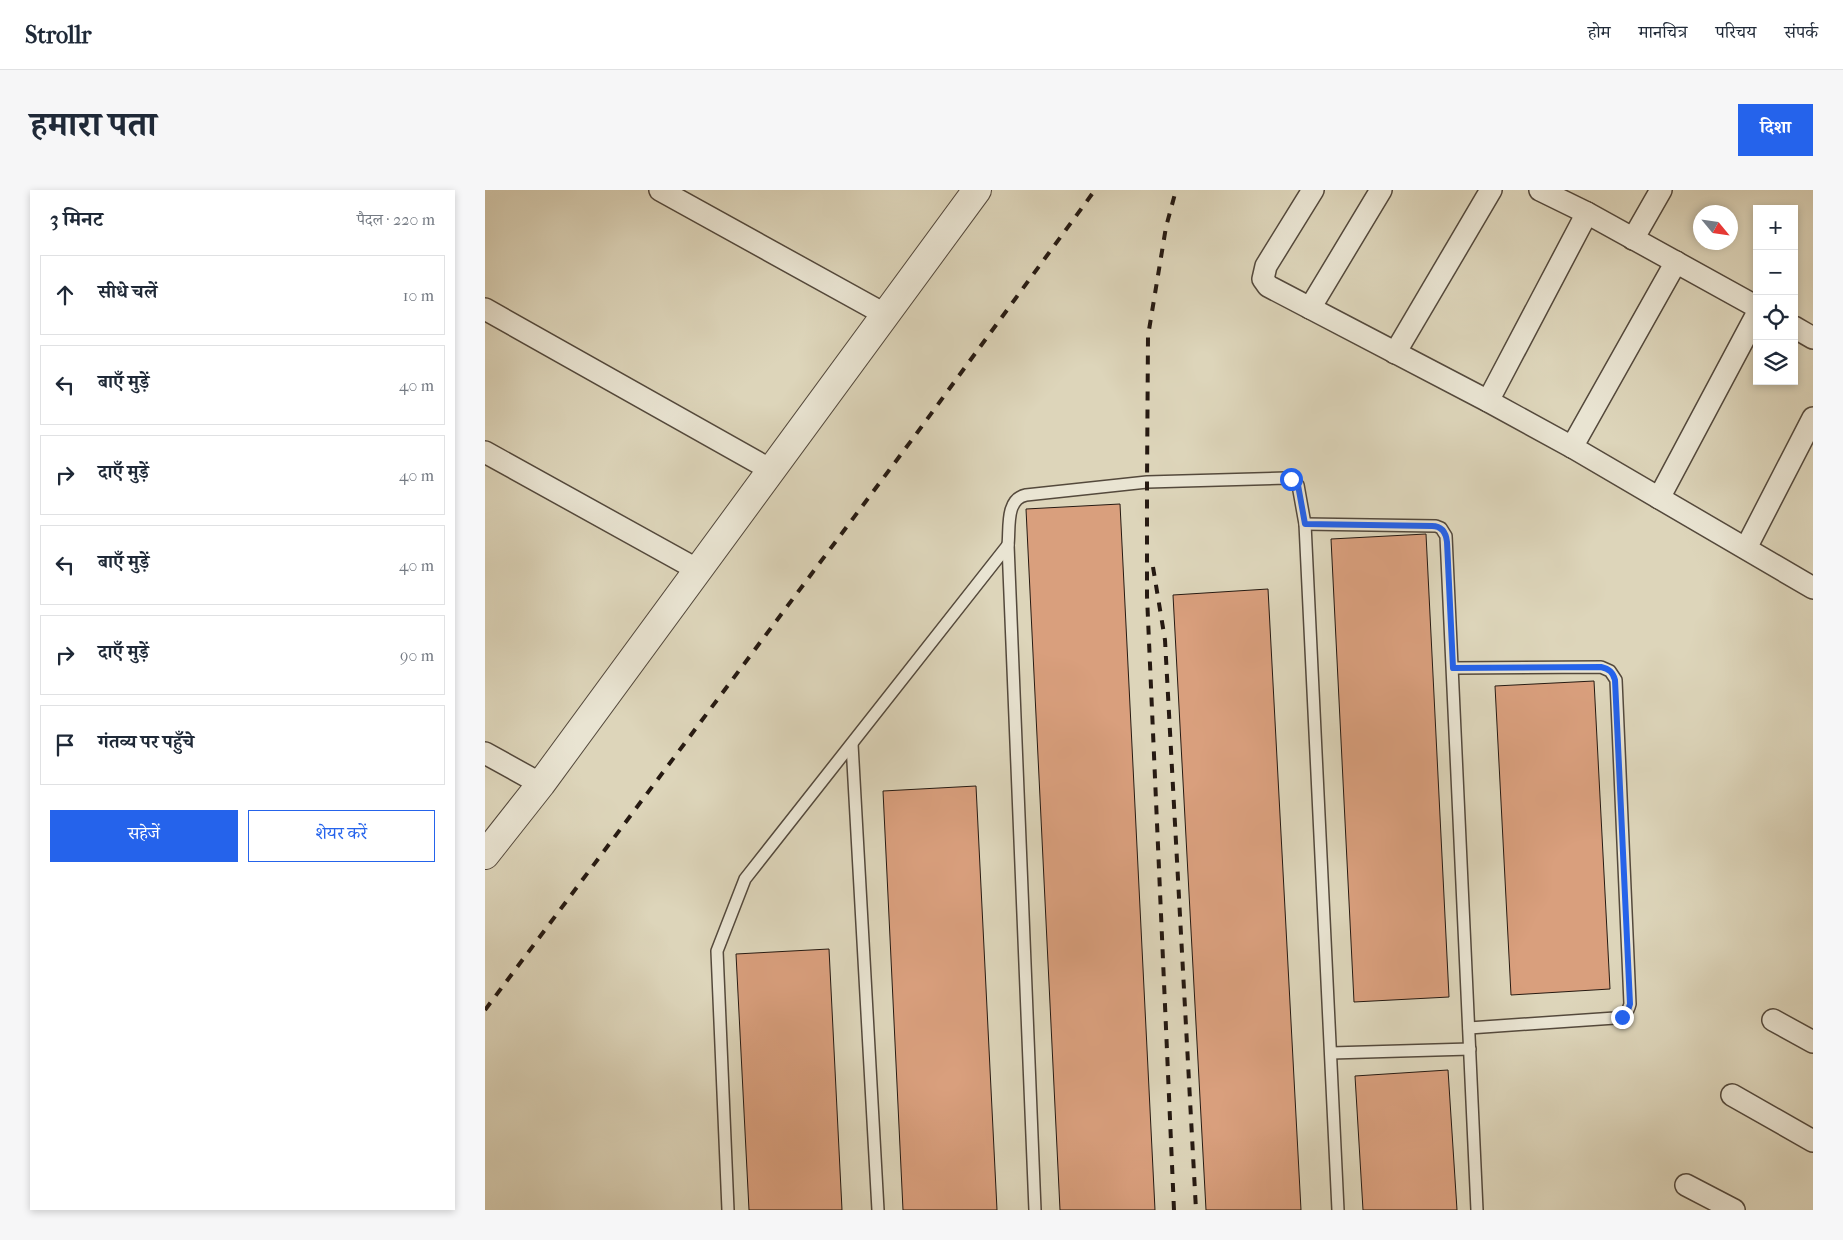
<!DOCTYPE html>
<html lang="hi">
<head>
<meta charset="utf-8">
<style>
	:root { --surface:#fff; --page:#f6f6f7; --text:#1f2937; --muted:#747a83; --line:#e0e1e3; --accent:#2563eb }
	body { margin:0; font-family:"IM FELL French Canon","Noto Serif Devanagari",serif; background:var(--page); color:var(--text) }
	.controls { position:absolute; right:15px; top:15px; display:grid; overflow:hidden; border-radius:0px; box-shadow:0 2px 8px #0003 }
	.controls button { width:45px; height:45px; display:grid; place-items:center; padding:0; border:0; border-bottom:1px solid var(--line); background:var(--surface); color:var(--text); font:25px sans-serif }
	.compass { position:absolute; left:1208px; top:15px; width:45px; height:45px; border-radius:50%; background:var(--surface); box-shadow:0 2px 8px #0003; rotate:119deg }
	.stop { position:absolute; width:15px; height:15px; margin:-11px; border:4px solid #2563eb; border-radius:50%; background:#fff }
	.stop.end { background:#2563eb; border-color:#fff; box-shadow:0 1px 5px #0008 }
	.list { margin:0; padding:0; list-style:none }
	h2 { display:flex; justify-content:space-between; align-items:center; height:65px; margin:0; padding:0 20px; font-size:21px }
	h2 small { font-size:16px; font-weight:400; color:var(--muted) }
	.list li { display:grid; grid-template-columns:32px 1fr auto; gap:15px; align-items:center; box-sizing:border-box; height:80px; margin:0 10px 10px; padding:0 10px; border:1px solid var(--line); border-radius:0px }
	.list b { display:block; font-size:19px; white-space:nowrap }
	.list em { font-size:16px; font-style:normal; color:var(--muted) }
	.actions { display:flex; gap:10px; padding:15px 20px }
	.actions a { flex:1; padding:11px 0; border:1px solid var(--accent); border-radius:0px; text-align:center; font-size:18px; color:var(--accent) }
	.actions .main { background:var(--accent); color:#fff }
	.icon { flex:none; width:28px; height:28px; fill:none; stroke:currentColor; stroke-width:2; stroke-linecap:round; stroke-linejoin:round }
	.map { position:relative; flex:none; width:1328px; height:1020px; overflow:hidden; border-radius:0px }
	header { display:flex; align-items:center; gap:30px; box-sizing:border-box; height:70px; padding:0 25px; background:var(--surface); border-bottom:1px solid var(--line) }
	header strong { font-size:24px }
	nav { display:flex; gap:28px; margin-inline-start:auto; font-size:18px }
	.intro { display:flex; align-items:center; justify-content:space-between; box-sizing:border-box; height:120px; padding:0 30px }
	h1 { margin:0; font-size:35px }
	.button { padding:12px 22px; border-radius:0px; background:var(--accent); color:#fff; font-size:18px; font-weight:700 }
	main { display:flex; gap:30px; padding:0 30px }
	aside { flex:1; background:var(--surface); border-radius:0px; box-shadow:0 2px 8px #0003 }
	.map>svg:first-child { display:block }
	.building { fill:#d99f7d; stroke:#261a12 }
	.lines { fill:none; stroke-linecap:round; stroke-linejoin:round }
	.service-casing { stroke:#54493c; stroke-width:14 }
	.minor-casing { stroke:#54493c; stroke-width:24 }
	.tertiary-casing { stroke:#54493c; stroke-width:30 }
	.service { stroke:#e9e4d2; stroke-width:11 }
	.minor { stroke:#e9e4d2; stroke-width:21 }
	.tertiary { stroke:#e9e4d2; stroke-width:28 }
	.rail { stroke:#261a12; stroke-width:4; stroke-dasharray:9 9; stroke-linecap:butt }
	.route { stroke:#2563eb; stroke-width:6 }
</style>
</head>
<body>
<header>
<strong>Strollr</strong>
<nav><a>होम</a><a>मानचित्र</a><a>परिचय</a><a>संपर्क</a></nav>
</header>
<div class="intro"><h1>हमारा पता</h1><a class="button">दिशा</a></div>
<main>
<aside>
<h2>3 मिनट<small>पैदल · 220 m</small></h2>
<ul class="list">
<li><svg class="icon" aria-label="ahead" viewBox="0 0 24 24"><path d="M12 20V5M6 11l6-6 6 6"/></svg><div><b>सीधे चलें</b></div><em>10 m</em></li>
<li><svg class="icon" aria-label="left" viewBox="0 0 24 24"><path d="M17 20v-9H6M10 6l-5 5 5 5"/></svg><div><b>बाएँ मुड़ें</b></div><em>40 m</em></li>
<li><svg class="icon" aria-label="right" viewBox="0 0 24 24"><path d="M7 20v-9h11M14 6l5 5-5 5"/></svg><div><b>दाएँ मुड़ें</b></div><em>40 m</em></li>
<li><svg class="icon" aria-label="left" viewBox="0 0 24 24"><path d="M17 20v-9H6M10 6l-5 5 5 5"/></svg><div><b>बाएँ मुड़ें</b></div><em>40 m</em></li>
<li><svg class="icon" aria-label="right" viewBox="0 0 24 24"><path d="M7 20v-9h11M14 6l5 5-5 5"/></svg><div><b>दाएँ मुड़ें</b></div><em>90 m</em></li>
<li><svg class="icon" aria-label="arrive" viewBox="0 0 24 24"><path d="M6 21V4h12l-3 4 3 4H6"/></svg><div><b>गंतव्य पर पहुँचे</b></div></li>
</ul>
<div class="actions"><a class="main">सहेजें</a><a>शेयर करें</a></div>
</aside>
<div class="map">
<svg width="1328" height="1020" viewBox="0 0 1328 1020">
	<rect width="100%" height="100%" fill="#ddd5ba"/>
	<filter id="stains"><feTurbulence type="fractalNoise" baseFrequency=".004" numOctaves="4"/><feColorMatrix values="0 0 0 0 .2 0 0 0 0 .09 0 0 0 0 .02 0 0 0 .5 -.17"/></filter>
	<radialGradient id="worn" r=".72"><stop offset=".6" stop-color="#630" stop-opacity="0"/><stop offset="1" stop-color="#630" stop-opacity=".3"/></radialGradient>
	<g class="building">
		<path d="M635,314L670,1020H575L541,319Z"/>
		<path d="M941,344L964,807L869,812L846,349Z"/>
		<path d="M783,399L816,1020H721L688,405Z"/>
		<path d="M1109,491L1125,799L1026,805L1010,496Z"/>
		<path d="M491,596L512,1020H418L398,601Z"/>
		<path d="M344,759L357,1020H264L251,764Z"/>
		<path d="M963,880L972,1020H878L870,886Z"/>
	</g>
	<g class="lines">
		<defs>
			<g id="service">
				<path d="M820,334L951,336L956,338L961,346L992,1020"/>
				<path d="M968,478L1116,477L1125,481L1131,490L1145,814C1143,823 1138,826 1130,828L984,838"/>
				<path d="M367,554L393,1020"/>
				<path d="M846,863L985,859"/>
				<path d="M243,1020L232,761L260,689L523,355"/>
				<path d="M550,1020L523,355C525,339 520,309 541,305L662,292L801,288L806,289L813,295L820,334L853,1020"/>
			</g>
			<g id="minor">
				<path d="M175,0L401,125"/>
				<path d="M828,0L781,76L778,89L783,96L1003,211L1087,257L1328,398"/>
				<path d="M1055,0L1102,23L1272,117"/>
				<path d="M1148,49L1176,0"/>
				<path d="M825,118L896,0"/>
				<path d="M0,119L286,280"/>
				<path d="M1309,137L1328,148"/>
				<path d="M910,163L1006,0"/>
				<path d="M1003,211L1102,23"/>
				<path d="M1087,257L1191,72"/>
				<path d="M0,262L213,380"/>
				<path d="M1174,308L1272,124"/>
				<path d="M1261,358L1328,228"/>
				<path d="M0,563L56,594"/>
				<path d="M1288,830L1328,852"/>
				<path d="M1247,905L1328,951"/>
				<path d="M1201,995L1249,1020"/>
			</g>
			<path id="tertiary" d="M0,665L56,594L492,0"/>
		</defs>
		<use href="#service" class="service-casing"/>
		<use href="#minor" class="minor-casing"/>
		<use href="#tertiary" class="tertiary-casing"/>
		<use href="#service" class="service"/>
		<use href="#minor" class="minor"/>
		<use href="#tertiary" class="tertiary"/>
		<g class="rail">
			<path d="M668,377L680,450L711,1020"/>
			<path d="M0,820L429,247L610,0"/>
			<path d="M689,1020L662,406V292L663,146L681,37L691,0"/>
		</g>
	</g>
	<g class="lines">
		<path class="route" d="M806,289L813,295L820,334L947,336C957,336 961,343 962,352L968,478L1116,477C1124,479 1128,482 1130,490L1145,814L1143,820L1137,827"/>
	</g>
	<rect width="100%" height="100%" filter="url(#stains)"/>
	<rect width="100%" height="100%" fill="url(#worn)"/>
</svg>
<div class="controls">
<button>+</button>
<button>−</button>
<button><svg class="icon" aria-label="locate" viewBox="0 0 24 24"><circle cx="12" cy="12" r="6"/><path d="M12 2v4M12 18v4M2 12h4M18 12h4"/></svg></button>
<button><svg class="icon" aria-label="layers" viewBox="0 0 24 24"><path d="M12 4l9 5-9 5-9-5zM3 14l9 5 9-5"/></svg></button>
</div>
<svg class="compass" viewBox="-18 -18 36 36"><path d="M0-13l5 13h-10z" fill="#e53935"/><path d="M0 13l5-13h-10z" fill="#747a83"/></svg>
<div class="stop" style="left:806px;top:289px"></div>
<div class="stop end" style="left:1137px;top:827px"></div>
</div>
</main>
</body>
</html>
